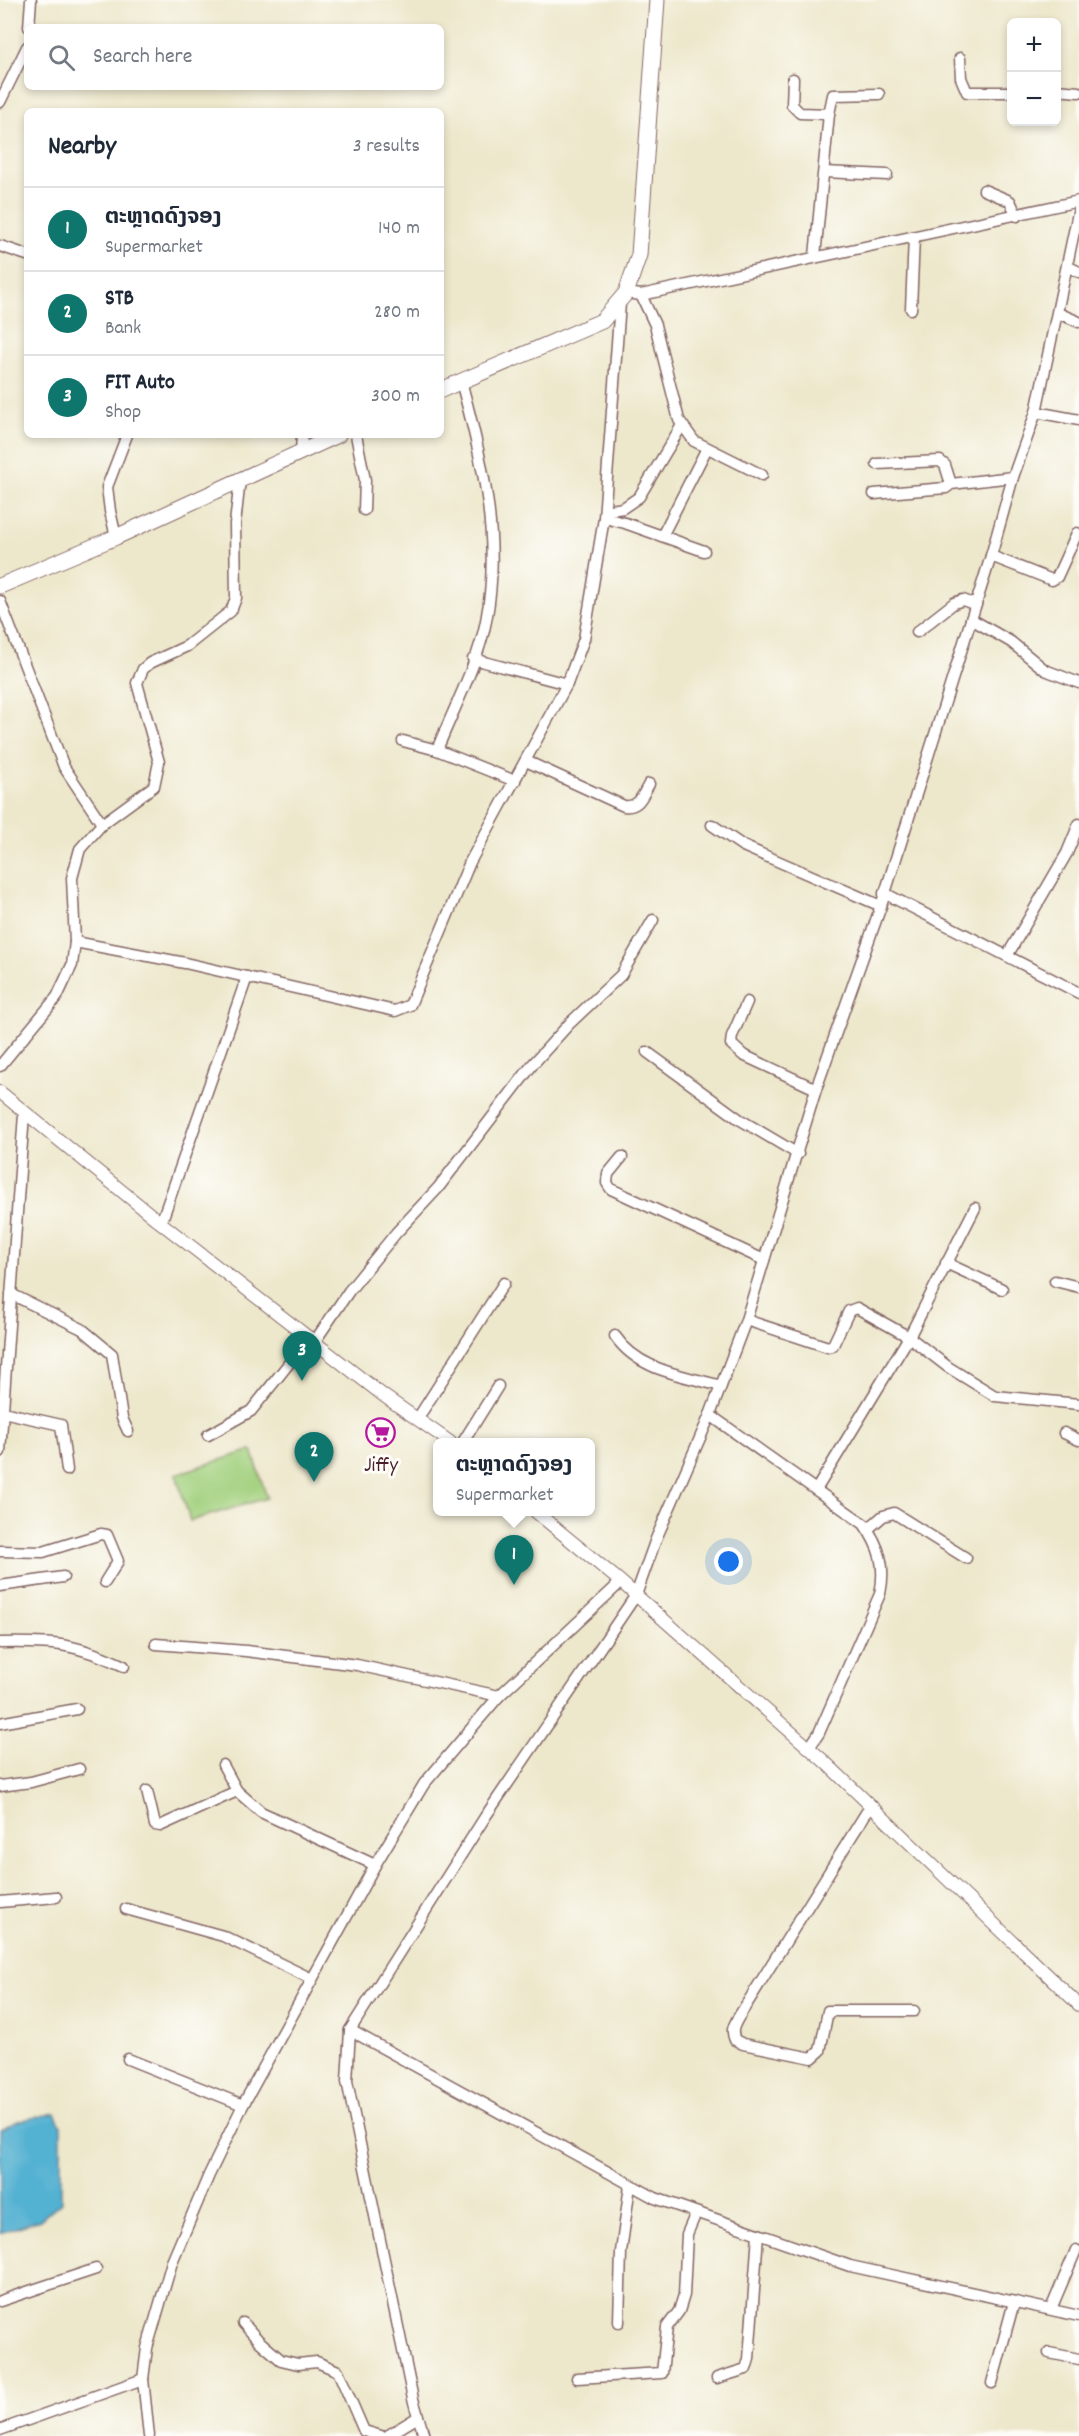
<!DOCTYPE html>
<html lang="en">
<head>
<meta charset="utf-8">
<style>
	:root { --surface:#fff; --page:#f6f6f7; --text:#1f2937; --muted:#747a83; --line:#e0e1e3; --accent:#0f766e }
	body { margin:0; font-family:Dekko,"Noto Sans Lao",sans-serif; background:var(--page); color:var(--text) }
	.controls { position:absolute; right:18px; top:18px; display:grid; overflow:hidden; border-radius:9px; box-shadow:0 3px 9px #0003 }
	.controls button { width:54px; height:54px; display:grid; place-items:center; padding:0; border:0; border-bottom:2px solid var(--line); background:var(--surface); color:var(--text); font:30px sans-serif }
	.you { position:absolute; left:729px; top:1562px; width:21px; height:21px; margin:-15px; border:4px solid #fff; border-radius:50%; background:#1a73e8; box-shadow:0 0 0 9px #1a73e833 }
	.badge { display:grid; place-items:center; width:39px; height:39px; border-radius:50%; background:var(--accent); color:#fff; font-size:20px; font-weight:700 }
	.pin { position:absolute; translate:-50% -50px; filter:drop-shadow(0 2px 3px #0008) }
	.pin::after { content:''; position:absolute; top:32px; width:21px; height:18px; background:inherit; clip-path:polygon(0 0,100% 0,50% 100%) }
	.popup { position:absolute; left:433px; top:1438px; width:162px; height:78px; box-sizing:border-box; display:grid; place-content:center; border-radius:9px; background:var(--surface); filter:drop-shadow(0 2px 4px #0005); font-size:20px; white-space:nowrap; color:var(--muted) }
	.popup b { font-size:22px; color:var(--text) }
	.popup::after { content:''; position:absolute; left:50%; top:100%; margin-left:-12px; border:12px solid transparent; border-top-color:var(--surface) }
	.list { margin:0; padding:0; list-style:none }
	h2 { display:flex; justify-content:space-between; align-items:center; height:78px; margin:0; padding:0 24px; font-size:26px }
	h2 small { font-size:20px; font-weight:400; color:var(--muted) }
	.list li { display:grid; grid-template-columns:39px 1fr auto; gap:18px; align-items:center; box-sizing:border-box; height:84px; padding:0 24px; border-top:2px solid var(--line) }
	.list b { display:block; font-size:22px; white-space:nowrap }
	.list p { margin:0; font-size:20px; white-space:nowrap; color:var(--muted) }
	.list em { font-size:20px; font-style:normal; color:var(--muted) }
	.icon { flex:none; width:33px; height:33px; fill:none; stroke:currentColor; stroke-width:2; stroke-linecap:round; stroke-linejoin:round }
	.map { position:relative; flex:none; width:1079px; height:2436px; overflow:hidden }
	.search { position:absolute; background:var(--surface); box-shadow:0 3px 9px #0003; left:24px; top:24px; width:420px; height:66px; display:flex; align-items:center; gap:15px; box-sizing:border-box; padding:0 21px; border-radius:9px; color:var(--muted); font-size:22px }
	.panel { position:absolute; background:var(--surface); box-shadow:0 3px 9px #0003; left:24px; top:108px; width:420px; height:330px; border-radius:9px }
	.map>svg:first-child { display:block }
	.grass { fill:#a1d07d; stroke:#767854; stroke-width:1.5 }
	.water { fill:#53b1d1; stroke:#4e687e; stroke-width:1.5 }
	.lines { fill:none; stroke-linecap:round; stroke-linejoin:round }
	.minor-casing { stroke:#836563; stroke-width:13 }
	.tertiary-casing { stroke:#836563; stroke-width:14 }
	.secondary-casing { stroke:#836563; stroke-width:17 }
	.minor { stroke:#fff; stroke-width:10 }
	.tertiary { stroke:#fff; stroke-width:12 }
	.secondary { stroke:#fff; stroke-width:15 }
	.labels { text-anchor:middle; stroke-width:6; stroke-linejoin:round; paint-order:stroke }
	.poi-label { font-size:21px; fill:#4a1f2b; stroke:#fdfcf7 }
</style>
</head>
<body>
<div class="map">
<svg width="1079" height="2436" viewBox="0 0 1079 2436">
	<rect width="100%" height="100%" fill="#fdfcf7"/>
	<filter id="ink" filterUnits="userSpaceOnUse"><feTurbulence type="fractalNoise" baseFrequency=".0167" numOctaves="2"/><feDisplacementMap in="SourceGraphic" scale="12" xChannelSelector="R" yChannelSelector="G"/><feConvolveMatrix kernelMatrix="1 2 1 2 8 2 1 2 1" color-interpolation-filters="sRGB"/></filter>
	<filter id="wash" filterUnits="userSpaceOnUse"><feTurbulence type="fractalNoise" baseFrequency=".008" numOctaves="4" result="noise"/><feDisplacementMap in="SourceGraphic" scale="24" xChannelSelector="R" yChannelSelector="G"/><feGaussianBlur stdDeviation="1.35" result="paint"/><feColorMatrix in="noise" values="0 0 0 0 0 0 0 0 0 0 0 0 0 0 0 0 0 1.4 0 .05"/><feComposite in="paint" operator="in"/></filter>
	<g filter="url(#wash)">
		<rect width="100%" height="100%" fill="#ede7cb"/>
		<path class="grass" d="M252,1450L267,1498L190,1521L176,1474Z"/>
		<path class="water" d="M55,2113L61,2126V2202L40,2220L0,2233V2130L18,2121Z"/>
	</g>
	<g filter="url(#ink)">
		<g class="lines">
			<defs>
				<g id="minor">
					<path d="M29,27L31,0"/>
					<path d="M960,58L961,78L967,92H1012"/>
					<path d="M793,79L792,105L800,113L829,114"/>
					<path d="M1056,90L1079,92"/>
					<path d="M0,102L27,47"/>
					<path d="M824,172L887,175"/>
					<path d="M984,190L1010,201L1017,216"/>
					<path d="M0,246L27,255"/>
					<path d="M815,256L829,114L833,95L879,94"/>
					<path d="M1067,266L1079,272"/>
					<path d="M626,293L641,295L1079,201"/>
					<path d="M641,295L655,325L679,420L694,441L762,475"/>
					<path d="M911,309L914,237"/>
					<path d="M1058,313L1079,322"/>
					<path d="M1036,412L1079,420"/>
					<path d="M356,435L365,480L364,510"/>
					<path d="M301,452L302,435"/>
					<path d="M877,464L940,461L945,465L951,484"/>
					<path d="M874,494L946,488L951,484L1013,477"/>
					<path d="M605,511L623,508L639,497L682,425"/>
					<path d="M604,518L625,523L704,551"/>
					<path d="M662,536L707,448"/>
					<path d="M116,537L110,511L107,487L127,435"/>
					<path d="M991,556L1052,580L1057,577L1077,533"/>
					<path d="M0,601L64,767L102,824"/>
					<path d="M971,619L1011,642L1045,670L1079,683"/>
					<path d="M917,632L954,603L963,600L976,605"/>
					<path d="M473,659L567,684"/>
					<path d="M403,741L437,750L515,781"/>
					<path d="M437,750C453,710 478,663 486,621C502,540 482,459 461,381"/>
					<path d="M526,761L624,806C639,808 642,796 649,784"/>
					<path d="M712,825L743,846L881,906"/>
					<path d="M884,893L1079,993"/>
					<path d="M75,942L185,963L395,1011L410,1005L470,862L567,684L584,639L604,518L620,303"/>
					<path d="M1007,956L1067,853L1079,824"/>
					<path d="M747,1002L732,1036L731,1044L743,1055L816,1089"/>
					<path d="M647,1052L739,1119L798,1154"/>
					<path d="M0,1066L57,997L72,965L75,942L72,878L80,849L102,824L154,786L159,762L137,683L143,669L150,663L187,646L231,611L236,598L235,524L240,479"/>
					<path d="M622,1157L608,1174L607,1183L611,1189L764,1260"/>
					<path d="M161,1223L247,977"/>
					<path d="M946,1263L1002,1289"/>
					<path d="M1055,1281L1079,1287"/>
					<path d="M11,1294L82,1329L112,1354L122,1418L128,1431"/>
					<path d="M746,1320L828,1347L833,1345L849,1311L857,1308L909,1337L948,1367L995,1396L1079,1404"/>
					<path d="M615,1336C639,1371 682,1375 721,1386"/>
					<path d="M315,1341L349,1291L396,1233L438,1188L533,1064L570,1023L621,975L653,920"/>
					<path d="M3,1412L61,1425L67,1470"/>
					<path d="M710,1415L864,1524C880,1547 886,1566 880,1594L819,1733L809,1748"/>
					<path d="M418,1418L504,1283"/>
					<path d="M1064,1433L1079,1440"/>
					<path d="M208,1435L251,1411L310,1337"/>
					<path d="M463,1442L498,1386"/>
					<path d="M0,1452L24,1114"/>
					<path d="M816,1490L909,1337L975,1208"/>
					<path d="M868,1529L883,1516L894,1513L966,1558"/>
					<path d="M0,1551L43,1552L101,1534L107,1535L118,1561L105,1582"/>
					<path d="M0,1586L63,1577"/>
					<path d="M0,1643C55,1642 74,1643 124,1666"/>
					<path d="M156,1644L246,1651L357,1665L499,1696"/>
					<path d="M0,1723L77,1709"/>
					<path d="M223,1765L237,1791L261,1812L375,1865"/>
					<path d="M0,1786L31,1782L79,1769"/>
					<path d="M147,1791L155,1825L160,1826L237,1791"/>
					<path d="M871,1805L738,2018C733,2027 731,2031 735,2040L743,2044L812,2058L820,2051L828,2011H914"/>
					<path d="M0,1902L56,1897"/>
					<path d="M126,1909L223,1936L312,1979"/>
					<path d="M350,2030L655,2198L850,2266L1079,2316"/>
					<path d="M128,2059L243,2105"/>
					<path d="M0,2301L96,2269"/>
					<path d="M1051,2309L1076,2250"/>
					<path d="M619,2322L621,2252L630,2185"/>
					<path d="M243,2323L259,2341L281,2360L298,2364L317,2362L338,2371L364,2431L381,2436"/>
					<path d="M1049,2353L1079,2359"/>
					<path d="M577,2378L662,2373L667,2327L679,2311L684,2295L687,2234L696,2213"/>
					<path d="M717,2378L746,2369L749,2359L758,2234"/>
					<path d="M992,2383L1014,2302"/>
					<path d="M0,2430L143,2379"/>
					<path d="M149,2436L143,2379L147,2348L172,2262L209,2175L243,2105L375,1865L424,1784L499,1696L621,1582"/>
					<path d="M387,2436L418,2417"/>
					<path d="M424,2436L413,2399L347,2081L350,2030L485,1817L636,1595L656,1539L710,1415L746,1320L816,1089L881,906L991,556L1013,477L1036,412L1079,208"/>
				</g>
				<g id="tertiary">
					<path d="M0,1092L161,1223L384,1396L450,1442"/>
					<path d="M536,1512L621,1582L825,1762L1079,2005"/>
				</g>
				<g id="secondary">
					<path d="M441,390L602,321L626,293L639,255L657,0"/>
					<path d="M0,586L116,537L338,435"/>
				</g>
			</defs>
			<use href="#minor" class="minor-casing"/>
			<use href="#tertiary" class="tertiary-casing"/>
			<use href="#secondary" class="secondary-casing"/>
			<use href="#minor" class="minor"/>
			<use href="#tertiary" class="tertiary"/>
			<use href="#secondary" class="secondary"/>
		</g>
	</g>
	<defs>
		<symbol id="supermarket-ring" viewBox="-11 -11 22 22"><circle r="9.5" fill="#fdfcf7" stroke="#b5179e" stroke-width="1.5"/><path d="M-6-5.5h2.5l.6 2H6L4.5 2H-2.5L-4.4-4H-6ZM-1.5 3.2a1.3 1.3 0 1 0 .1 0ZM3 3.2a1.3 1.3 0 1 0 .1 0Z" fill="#b5179e"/></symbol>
	</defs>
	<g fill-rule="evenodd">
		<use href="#supermarket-ring" x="364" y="1416" width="33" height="33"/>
	</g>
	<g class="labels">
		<g class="poi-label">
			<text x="381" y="1471">Jiffy</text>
		</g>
	</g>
</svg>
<div class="controls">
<button>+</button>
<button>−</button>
</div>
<div class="you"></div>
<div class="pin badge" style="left:514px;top:1585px">1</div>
<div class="popup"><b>ຕະຫຼາດດົງຈອງ</b>Supermarket</div>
<div class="pin badge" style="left:314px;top:1482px">2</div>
<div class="pin badge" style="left:302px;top:1381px">3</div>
<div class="search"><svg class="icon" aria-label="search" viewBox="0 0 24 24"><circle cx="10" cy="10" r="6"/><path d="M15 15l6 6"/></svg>Search here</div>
<section class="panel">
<h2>Nearby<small>3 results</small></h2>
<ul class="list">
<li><span class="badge">1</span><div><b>ຕະຫຼາດດົງຈອງ</b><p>Supermarket</p></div><em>140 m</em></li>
<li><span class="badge">2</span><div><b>STB</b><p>Bank</p></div><em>280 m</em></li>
<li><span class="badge">3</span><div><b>FIT Auto</b><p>Shop</p></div><em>300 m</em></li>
</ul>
</section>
</div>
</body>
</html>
